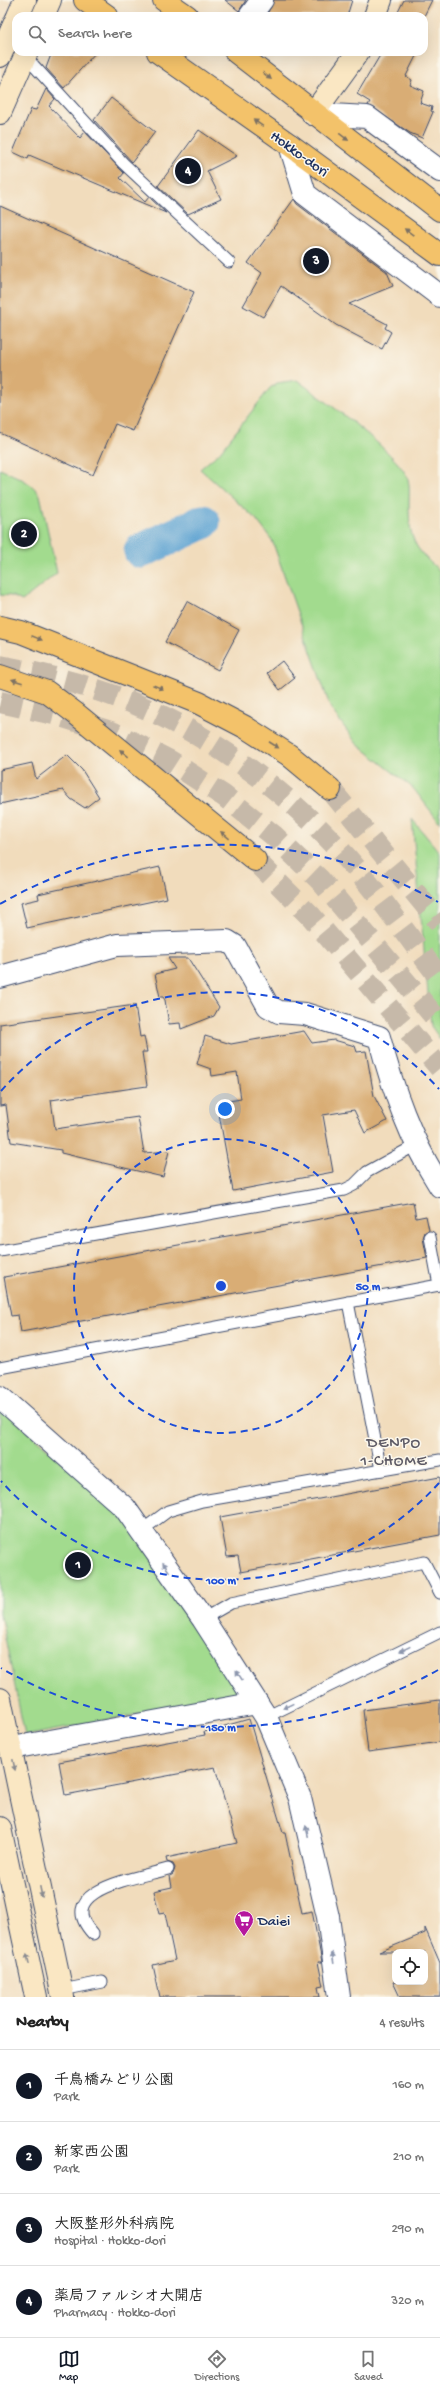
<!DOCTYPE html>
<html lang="en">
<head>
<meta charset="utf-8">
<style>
	:root { --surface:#fff; --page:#f6f6f6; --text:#222; --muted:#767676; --line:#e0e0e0; --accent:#111827 }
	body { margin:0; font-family:"Gochi Hand","Klee One",sans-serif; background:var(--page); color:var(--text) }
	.controls { position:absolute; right:12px; bottom:12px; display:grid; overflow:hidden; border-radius:8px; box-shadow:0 4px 16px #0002 }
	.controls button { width:36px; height:36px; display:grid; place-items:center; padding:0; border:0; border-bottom:1px solid var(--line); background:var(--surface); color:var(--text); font:20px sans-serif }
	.you { position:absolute; left:225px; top:1109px; width:14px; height:14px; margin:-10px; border:3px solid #fff; border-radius:50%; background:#1a73e8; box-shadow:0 0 0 6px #1a73e833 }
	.badge { display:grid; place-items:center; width:26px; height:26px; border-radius:50%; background:var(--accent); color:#fff; font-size:13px; font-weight:700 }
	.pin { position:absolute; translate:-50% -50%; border:2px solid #fff; box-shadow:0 1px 4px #0006 }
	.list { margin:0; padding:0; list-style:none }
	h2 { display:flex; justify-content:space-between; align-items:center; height:52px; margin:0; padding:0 16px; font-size:17px }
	h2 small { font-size:13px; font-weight:400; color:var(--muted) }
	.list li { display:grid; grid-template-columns:26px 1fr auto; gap:12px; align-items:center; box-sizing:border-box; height:72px; padding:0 16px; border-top:1px solid var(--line) }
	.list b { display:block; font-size:15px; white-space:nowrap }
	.list p { margin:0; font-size:13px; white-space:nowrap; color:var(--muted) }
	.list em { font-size:13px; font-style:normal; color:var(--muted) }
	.icon { flex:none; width:22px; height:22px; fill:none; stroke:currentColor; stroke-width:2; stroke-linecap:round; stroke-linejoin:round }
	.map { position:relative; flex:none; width:440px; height:1997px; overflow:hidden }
	.search { position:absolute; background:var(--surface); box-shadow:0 4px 16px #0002; left:12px; right:12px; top:12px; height:44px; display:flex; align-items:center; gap:10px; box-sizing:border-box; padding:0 14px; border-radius:12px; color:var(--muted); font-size:15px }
	.sheet { height:340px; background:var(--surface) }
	nav { display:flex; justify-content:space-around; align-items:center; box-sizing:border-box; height:56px; border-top:1px solid var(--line); background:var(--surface); font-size:11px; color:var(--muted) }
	nav a { display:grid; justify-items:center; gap:2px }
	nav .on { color:var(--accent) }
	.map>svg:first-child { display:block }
	.green { fill:#a2db8e; stroke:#5e8576 }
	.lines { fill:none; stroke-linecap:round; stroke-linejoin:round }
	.river { stroke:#5ca2d2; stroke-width:35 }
	.building { fill:#d9ad74 }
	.highway-tunnel { stroke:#c6b9a9; stroke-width:22; stroke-dasharray:22 11; stroke-linecap:butt }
	.lane-casing { stroke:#3b496c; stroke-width:13 }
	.street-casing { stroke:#3b496c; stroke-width:24 }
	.secondary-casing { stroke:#3b496c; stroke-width:24 }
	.primary-casing { stroke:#3b496c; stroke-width:24 }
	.highway-casing { stroke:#3b496c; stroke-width:24 }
	.lane { stroke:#fff; stroke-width:11 }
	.street { stroke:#fff; stroke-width:22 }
	.secondary { stroke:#fae7c3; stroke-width:22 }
	.primary { stroke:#f3c26a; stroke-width:22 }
	.highway { stroke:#f3c26a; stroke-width:22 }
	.oneway { fill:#7c7163 }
	.oneway2 { fill:#8d97ae }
	.oneway3 { fill:#8a8b90 }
	.ring { fill:none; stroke:#1d4ed8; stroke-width:2; stroke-dasharray:7 5 }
	.labels { text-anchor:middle; stroke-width:3; stroke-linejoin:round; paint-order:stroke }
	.street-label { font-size:15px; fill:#1b2f5e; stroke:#fbf7ec }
	.poi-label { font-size:15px; fill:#1b2f5e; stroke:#fbf7ec; text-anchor:start }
	.neighbourhood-label { font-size:16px; letter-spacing:1px; fill:#5e5b66; stroke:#fbf7ec }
	.centre { fill:#1d4ed8; stroke:#fbf7ec; stroke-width:2 }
	.ring-label { font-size:12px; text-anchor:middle; font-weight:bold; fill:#1d4ed8; stroke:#fbf7ec; stroke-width:3; stroke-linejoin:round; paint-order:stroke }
</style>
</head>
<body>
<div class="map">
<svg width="440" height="1997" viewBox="0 0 440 1997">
	<rect width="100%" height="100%" fill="#fbf7ec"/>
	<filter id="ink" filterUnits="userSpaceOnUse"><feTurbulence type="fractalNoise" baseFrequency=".025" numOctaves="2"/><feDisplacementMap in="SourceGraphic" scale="8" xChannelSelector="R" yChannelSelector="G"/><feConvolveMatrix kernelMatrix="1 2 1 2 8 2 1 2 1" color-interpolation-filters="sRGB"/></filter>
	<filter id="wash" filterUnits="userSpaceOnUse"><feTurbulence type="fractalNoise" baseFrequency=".012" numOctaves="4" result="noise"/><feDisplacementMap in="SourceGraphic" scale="16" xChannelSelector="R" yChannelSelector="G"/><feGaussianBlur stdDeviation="0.9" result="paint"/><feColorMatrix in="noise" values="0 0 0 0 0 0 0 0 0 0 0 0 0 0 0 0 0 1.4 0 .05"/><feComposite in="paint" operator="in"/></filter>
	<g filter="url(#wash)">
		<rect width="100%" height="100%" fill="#f1dcbc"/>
		<g class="green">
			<path d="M297,380C321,398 399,453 408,479C410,486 409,496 409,503C409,538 413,548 440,571V823L413,788L357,744L331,709L272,540L256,519L200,469L220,452L270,388L277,383Z"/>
			<path d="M0,469C15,476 31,481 40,495L57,573L22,601L12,596L0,595Z"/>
			<path d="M412,819L440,853V1039L431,1026Z"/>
			<path d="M0,1407L125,1517L243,1694L25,1736L0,1613Z"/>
		</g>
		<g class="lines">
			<path class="river" d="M141,551L203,522"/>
		</g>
		<g id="blocks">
			<g class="building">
				<path d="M225,0H246L239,11Z"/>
				<path d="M274,0H352L347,16H266Z"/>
				<path d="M404,0H432L424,16H396Z"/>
				<path d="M52,52H96L64,88L46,68Z"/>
				<path d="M382,52H418L406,76L412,80L410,85L424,91L420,103L432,107L431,111L433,112L422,138L410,133L368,105L370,102L357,94Z"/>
				<path d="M46,89L55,99L49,106L80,138L85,132L124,173L120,178L145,202L149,197L166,213L29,155L28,159L13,152L31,109L36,110Z"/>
				<path d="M111,98L155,132L132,162L94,120Z"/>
				<path d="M199,130L237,156L207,171L221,199L188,214L158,186Z"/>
				<path d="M294,199L297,204L387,272L393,286L349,304L387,324L385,328L391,332L382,349L336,325L281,286L263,317L243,306L262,273L248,263Z"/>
				<path d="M0,206L194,292L133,431L115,424L93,475L0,433Z"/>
				<path d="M187,601L239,630L218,670L165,642Z"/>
				<path d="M282,661L295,678L280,690L267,673Z"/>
				<path d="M67,755L82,770L99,797L85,808L71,799L63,790L0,804V770L32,763L36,779Z"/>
				<path d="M160,867L167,898L27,928L21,903L39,899L38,894Z"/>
				<path d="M168,958H188L219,1007L214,1016L181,1029L180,1023L169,1024L165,1000L163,997H160L155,974L175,969Z"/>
				<path d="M135,1005L140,1037L144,1036L147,1052H142L147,1086L51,1100L55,1129L138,1117L144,1153L169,1151L163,1177L61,1153V1150L11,1142L6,1105L0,1106V1024Z"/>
				<path d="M304,1031L312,1043L334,1040L355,1046L357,1052L366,1051L374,1096L387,1121L365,1133L354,1110L323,1115L333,1172L233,1191L217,1103L241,1099L237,1072L212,1076L211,1069L197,1064L205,1036L231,1044Z"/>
				<path d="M413,1202L416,1218L426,1216L429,1230L425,1232L423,1238L427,1258L21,1332L18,1315L11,1316L4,1277Z"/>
				<path d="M440,1477V1535L241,1572L238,1556L227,1557L220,1517Z"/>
				<path d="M440,1700V1742L368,1752L363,1710Z"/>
				<path d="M249,1719L283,1833H285L302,1913L312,1911L322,1962H318L323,1986L318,1987L320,1997H160L153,1965L175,1960L165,1913L159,1914L154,1891L172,1887L170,1876L173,1874L175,1868L173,1864L167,1862L166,1858L237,1843L215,1767L65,1795L59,1762L205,1735L204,1732Z"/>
				<path d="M425,1928L440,1963V1997H400L393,1982H425V1952H379L425,1933Z"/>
			</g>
		</g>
	</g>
	<g filter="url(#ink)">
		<use href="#blocks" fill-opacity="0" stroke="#3b496c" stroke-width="1"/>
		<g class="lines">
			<g class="highway-tunnel">
				<path d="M0,666C43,674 87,685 128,701C211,734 288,792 347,858C380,896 409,938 440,978"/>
				<path d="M0,702L54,714L114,733L170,761L224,796L273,835L320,880L440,1023"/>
				<path d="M330,789L440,923"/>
				<path d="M255,860L311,916L440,1068"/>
			</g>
			<defs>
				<g id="lane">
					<path d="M25,56L123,163L229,262"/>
					<path d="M0,1251L344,1190L354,1185L367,1172L416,1145"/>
					<path d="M348,1302L381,1470"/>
					<path d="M0,1368L439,1285L430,1237"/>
					<path d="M141,1531L168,1511L202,1501L440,1460"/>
					<path d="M203,1619L231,1603L424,1562L440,1593"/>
					<path d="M266,1717L440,1632"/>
					<path d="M93,1934C51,1889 139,1878 168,1869"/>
					<path d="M62,1990L102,1982"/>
				</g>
				<g id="street">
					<path d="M250,16L262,0"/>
					<path d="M313,114L367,117L440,171"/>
					<path d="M290,145L305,194L440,296"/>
					<path d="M0,977L117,945L227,941L235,946L268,1006L279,1012L305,1014L379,1037C393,1090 410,1139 440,1186"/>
					<path d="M0,1397L125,1508L203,1619L266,1717L300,1798L328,1917L339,1997"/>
					<path d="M23,1746L257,1703"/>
				</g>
				<g id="secondary">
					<path d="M18,16L25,0"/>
					<path d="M43,16L50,0"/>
					<path d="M375,16L381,0"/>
					<path d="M0,56L16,20"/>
					<path d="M0,113L27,52"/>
					<path d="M313,114L358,52"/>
					<path d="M0,1699L63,1997"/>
					<path d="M0,1828L36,1997"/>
				</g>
				<g id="primary">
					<path d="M85,0L107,16"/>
					<path d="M164,0L187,16"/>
					<path d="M158,52L290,145L440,255"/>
					<path d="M236,52L440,210"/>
				</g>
				<g id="highway">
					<path d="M0,627L21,632L199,703L245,727L289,755L330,789"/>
					<path d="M0,676L47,692L75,713L255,860"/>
				</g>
			</defs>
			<use href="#lane" class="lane-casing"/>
			<use href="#street" class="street-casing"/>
			<use href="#secondary" class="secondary-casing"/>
			<use href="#primary" class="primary-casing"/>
			<use href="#highway" class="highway-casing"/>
			<use href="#lane" class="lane"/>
			<use href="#street" class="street"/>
			<use href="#secondary" class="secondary"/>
			<use href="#primary" class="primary"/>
			<use href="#highway" class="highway"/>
		</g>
		<defs><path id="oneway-solid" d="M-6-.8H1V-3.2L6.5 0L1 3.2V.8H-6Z"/></defs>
		<g class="oneway">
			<use href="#oneway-solid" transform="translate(267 76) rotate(39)"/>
			<use href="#oneway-solid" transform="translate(258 123) rotate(-145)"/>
			<use href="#oneway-solid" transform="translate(344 137) rotate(37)"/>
			<use href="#oneway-solid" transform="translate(409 232) rotate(-144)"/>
			<use href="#oneway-solid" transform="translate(37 638) rotate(22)"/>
			<use href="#oneway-solid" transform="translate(17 681) rotate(-162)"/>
			<use href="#oneway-solid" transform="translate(158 687) rotate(22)"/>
			<use href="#oneway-solid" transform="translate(274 745) rotate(33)"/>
			<use href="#oneway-solid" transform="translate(124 753) rotate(-141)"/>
			<use href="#oneway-solid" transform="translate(225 835) rotate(-141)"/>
		</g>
		<g class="oneway2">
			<use href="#oneway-solid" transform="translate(166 1567) rotate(-125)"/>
			<use href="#oneway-solid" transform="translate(405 1649) rotate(154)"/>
			<use href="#oneway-solid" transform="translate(239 1675) rotate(-123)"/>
			<use href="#oneway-solid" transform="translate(288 1706) rotate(154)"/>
			<use href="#oneway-solid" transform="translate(307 1831) rotate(-103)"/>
			<use href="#oneway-solid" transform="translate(333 1958) rotate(-98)"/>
		</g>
		<g class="oneway3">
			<use href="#oneway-solid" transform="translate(14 1765) rotate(78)"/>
			<use href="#oneway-solid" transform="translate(41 1892) rotate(78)"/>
			<use href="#oneway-solid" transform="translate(28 1959) rotate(-102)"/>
		</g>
	</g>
	<g class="ring">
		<circle cx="221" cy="1286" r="147"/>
		<path d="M439 1483A294 294 0 0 1 1 1481M1 1091A294 294 0 0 1 439 1089"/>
		<path d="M438 1670A441 441 0 0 1 1 1668M0 904A441 441 0 0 1 438 902"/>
	</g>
	<defs>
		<symbol id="supermarket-pin" viewBox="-11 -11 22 30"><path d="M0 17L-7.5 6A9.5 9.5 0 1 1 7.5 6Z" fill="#b5179e" stroke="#fbf7ec"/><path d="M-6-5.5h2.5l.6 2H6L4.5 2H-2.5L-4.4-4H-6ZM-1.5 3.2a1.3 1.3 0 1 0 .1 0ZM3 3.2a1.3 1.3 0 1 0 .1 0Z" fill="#fff"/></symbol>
	</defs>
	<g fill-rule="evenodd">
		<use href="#supermarket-pin" x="233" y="1909" width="22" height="30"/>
	</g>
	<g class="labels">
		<g class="street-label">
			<text transform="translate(300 153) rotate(36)" y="5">Hokko-dori</text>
		</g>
		<g class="poi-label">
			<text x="258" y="1925">Daiei</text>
		</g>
		<g class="neighbourhood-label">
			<text x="394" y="1447">DENPO<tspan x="394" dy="18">1-CHOME</tspan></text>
		</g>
	</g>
	<circle cx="221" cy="1286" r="6" class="centre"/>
	<g class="ring-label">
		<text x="368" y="1290">50 m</text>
		<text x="221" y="1584">100 m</text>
		<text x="221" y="1731">150 m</text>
	</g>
</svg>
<div class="controls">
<button><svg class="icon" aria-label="locate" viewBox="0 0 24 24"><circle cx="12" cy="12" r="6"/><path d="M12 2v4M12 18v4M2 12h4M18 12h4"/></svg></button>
</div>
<div class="you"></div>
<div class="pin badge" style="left:78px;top:1565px">1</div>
<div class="pin badge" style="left:24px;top:534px">2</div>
<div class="pin badge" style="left:316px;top:261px">3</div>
<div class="pin badge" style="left:188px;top:171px">4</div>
<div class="search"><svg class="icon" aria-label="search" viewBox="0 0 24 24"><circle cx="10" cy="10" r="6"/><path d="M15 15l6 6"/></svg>Search here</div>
</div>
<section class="sheet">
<h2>Nearby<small>4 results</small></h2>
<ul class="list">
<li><span class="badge">1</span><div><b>千鳥橋みどり公園</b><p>Park</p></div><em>160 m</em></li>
<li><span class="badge">2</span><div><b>新家西公園</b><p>Park</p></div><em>210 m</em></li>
<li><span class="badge">3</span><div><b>大阪整形外科病院</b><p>Hospital · Hokko-dori</p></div><em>290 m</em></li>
<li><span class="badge">4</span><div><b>薬局ファルシオ大開店</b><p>Pharmacy · Hokko-dori</p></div><em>320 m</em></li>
</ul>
</section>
<nav>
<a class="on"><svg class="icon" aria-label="map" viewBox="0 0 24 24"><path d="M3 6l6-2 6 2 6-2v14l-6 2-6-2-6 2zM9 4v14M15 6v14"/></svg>Map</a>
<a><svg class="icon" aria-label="directions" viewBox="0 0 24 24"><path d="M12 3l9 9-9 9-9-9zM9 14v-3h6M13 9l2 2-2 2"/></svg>Directions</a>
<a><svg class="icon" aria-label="saved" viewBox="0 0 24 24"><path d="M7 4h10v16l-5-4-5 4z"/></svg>Saved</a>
</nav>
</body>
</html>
